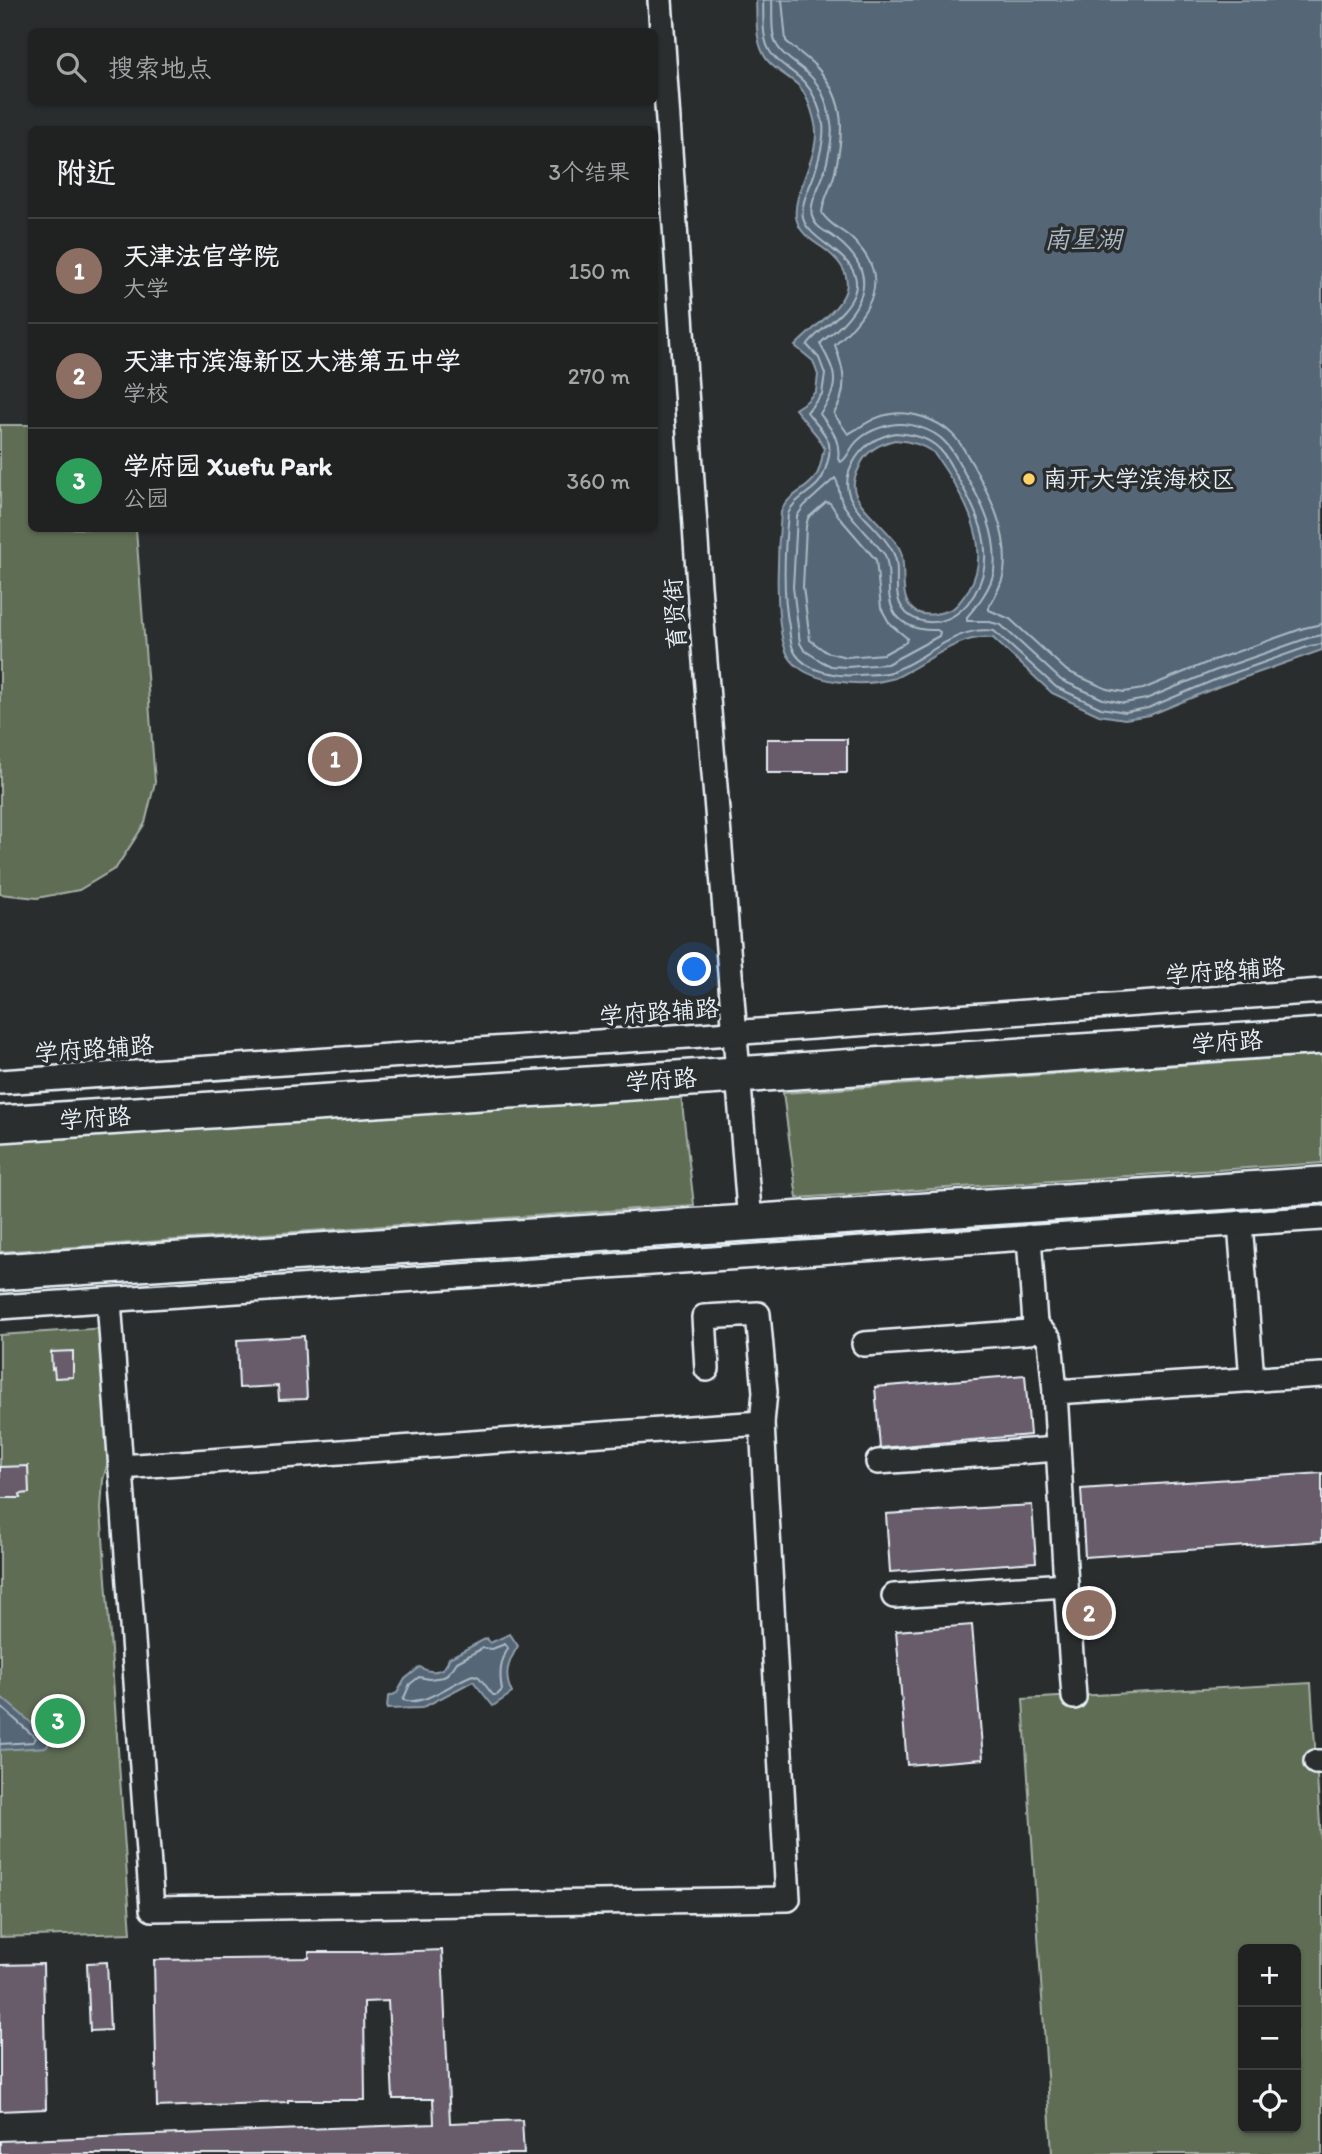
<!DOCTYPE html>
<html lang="zh">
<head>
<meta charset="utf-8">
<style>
	:root { --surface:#202222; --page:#2d2f2f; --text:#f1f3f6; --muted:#a2a4a5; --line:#3d3f40; --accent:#0b8043 }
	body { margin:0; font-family:Itim,"LXGW WenKai TC",sans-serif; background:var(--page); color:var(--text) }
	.controls { position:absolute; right:21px; bottom:21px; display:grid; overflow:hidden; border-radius:10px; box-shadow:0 2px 5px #0004 }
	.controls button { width:63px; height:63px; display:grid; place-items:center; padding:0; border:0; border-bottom:2px solid var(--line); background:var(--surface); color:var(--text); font:35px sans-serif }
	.you { position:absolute; left:695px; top:970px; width:24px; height:24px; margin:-18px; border:5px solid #fff; border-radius:50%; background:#1a73e8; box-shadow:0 0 0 10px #1a73e833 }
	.badge { display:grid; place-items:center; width:46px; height:46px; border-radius:50%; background:var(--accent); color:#fff; font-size:23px; font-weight:700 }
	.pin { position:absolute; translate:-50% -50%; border:4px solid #fff; box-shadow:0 2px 7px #0006 }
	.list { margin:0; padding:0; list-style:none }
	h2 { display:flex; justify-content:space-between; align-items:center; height:91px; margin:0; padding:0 28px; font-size:30px }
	h2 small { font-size:23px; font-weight:400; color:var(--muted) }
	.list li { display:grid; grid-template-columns:46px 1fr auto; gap:21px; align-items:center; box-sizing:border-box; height:105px; padding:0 28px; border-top:2px solid var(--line) }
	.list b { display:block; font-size:26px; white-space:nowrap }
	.list p { margin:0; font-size:23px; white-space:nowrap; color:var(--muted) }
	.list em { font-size:23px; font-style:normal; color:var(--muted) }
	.icon { flex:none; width:38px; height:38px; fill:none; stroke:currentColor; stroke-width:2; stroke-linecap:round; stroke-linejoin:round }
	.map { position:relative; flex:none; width:1322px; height:2154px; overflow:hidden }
	.search { position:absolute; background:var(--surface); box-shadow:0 2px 5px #0004; left:28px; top:28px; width:630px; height:77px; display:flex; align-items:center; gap:18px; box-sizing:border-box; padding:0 24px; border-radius:10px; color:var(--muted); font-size:26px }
	.panel { position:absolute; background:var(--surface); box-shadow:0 2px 5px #0004; left:28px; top:126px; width:630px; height:406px; border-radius:10px }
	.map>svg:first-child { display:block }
	.green { fill:#616d54; stroke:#a4afa6; stroke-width:2; fill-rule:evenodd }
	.water { fill:#546676; stroke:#8f9eaa; stroke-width:2; fill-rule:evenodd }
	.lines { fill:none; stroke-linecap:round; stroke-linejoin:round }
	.shore { stroke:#adb9c4; stroke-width:2 }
	.building { fill:#685c6b; stroke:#e8f1f8; stroke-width:2 }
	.minor-casing { stroke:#e8f1f8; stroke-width:28 }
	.highway-casing { stroke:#e8f1f8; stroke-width:40 }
	.minor { stroke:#2a2d2e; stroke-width:23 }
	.highway { stroke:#2a2d2e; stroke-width:35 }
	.poi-dot { fill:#ffd166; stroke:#2a2d2e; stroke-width:2.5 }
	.labels { text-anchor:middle; stroke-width:7; stroke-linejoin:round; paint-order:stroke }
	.poi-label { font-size:24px; fill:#e8f1f8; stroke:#2a2d2e; text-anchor:start }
	.street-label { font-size:24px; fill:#e8f1f8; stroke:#2a2d2e }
	.water-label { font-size:26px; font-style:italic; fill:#adb9c4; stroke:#2a2d2e }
</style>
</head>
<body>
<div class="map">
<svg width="1322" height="2154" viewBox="0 0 1322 2154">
	<rect width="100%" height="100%" fill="#2a2d2e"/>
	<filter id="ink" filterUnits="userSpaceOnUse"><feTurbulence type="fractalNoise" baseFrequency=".0143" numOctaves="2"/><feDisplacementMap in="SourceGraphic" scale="14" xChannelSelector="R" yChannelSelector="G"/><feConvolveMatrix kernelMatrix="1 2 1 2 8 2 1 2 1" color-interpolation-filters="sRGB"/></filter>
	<g filter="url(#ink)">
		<g class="green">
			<path d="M0,425H31L32,528L136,529L155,782L145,823L116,868L79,890L37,898L0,894Z"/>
			<path d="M1322,1055V1163L797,1198L783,1093Z"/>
			<path d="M681,1095L694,1205L0,1252V1140Z"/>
			<path d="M105,1328L111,1451L103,1480L101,1509L131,1933L0,1937V1335Z"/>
			<path d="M1311,1683L1322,1856V2154H1052L1023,1699ZM1243,1949H1296V2128H1243Z"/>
		</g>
		<g class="water">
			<path d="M756,0H1322V650L1220,686L1150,715L1125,719L1099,715L1052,693L993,638C964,634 935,656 910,670C904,673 897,678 891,679C863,687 810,684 791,660C772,637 778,542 781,512C788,493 807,491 816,476C821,469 822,456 824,448L818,437L795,409L807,401L816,391L818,375L813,361L795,346C825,315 878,288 823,248C811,240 799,233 796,217C792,192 822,153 815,124C812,110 808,96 798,85C787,75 769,67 763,53C755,37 757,17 756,0ZM895,440C910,441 921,444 933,452C959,488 996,545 969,589C964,596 959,605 952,609C941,614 926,617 916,612C897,601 907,569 901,552C893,531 856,508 854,488C853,482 856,474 859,468C865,451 879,444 895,440Z"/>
			<path d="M510,1634L518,1646C508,1662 503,1675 512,1693L493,1706L473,1681L422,1708L387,1709L388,1697L397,1693L405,1679L420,1667C431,1674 446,1673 449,1658L487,1638L490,1643Z"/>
			<path d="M0,1696L50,1739L47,1747L0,1750Z"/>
		</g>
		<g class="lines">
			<g class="shore">
				<path d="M763,0C764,16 761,39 771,53C779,64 793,71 803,81C814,92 820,109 823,124C825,137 819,159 815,172C811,186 800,202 803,218C809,244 868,257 854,294C846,315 821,327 807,345L819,358L825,374L822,394L807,412C823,434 836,438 826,467C823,478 820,483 811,490C802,497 792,503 788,514C784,552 782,590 789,627C790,636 790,645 795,653C807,672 838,677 858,675C868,674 881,675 891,672C925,661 954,625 994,631L1056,687L1101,708L1125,712L1148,708L1217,679L1310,646L1322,644"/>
				<path d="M772,0C773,14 770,36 778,47C784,57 797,64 806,72C821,84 828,105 831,123C834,135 827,164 823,176C819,187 809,204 812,216C815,228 826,231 835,238C874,268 871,298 836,330C831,335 825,338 820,344C829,361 841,377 829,399C827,405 822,409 820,414C831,429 841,440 838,459L841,462C846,459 849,452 853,446C862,434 876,428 890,425C907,421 933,429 945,442C954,451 959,463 965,474C983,504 998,535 994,571C991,588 978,604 967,617V621H986L1001,625L1061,680L1103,699L1124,703L1146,699L1214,671L1308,638L1322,635"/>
				<path d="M782,0L786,41C796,51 810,59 819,70C846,102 844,133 835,172C832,186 823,199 822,213C828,224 842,230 851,238C895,279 870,312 835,345C841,363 847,378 841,398C840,404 836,409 834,414L848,434C863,426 874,416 891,414C911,411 937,419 952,434C961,442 967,455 973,465C991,498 1009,533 1004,572C1002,585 995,596 989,607V610L1010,619L1067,671L1107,689L1124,692L1143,689L1211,661L1304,628L1322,624"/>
				<path d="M895,433C909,434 923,436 935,445C945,452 950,465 956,475C978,513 999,553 974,595C966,607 956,617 941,621C928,624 911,621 903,609C891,593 902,569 893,552C876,518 827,502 856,458C866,443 878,437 895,433Z"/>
				<path d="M835,478C840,485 838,495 843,504C854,522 872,538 885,555C891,570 887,585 890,600C894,624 916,631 937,630L940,632L939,636L887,664L847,667L831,666L821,661L804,650L800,643L793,587L797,516L804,506Z"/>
				<path d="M826,502L830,503L840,518L876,560L881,608L890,624L907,638L906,642L884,654L846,657L826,652L810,640L803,587L806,526L808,518Z"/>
				<path d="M505,1644L508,1648C500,1663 499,1674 502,1690L497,1695H493L479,1677L473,1675C452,1682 425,1707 403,1700L410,1684L419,1677L429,1679L444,1677L453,1668L457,1662L483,1648L492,1649Z"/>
				<path d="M0,1706L36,1738L33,1742L0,1744"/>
			</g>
		</g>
		<g class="building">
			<rect x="767" y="739" width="80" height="34"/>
			<path d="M304,1336L307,1399L279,1400L278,1386L239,1388L237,1340Z"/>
			<path d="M73,1351V1377L55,1378L54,1368L52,1369L51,1352Z"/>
			<path d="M1025,1375L1030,1435L880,1448L875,1387Z"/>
			<path d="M28,1466L29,1493L20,1494L21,1498H0V1467Z"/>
			<path d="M1322,1473V1541L1085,1557L1081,1489Z"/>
			<path d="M1032,1505L1036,1562L890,1572L886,1514Z"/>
			<path d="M972,1625L983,1759L907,1765L896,1631Z"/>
			<path d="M442,1950L450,2123L522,2120L524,2154H0V2141L434,2124L433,2099H393L388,2001L364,2002L365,2100H288V2102L157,2107L154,1960L309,1958V1952H363V1953Z"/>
			<path d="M107,1962L110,2030L90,2031L87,1963Z"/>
			<path d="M43,1964L46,2109L0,2111V1965Z"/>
		</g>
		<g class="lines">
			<defs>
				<g id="minor">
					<path d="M660,0L699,586L750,1223"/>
					<path d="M0,1082L688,1036L1322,991"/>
					<path d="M1240,1223L1252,1380"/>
					<path d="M1029,1237L1035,1324L1050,1340L1055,1392"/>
					<path d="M109,1300L152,1909L788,1899L762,1423L765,1392L758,1314L704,1317L707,1369"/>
					<path d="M0,1307L1322,1218"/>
					<path d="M864,1344L1029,1332L1035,1324"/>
					<path d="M878,1462L1058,1449"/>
					<path d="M121,1467L762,1423"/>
					<path d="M1066,1585L1074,1697"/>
					<path d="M894,1596L1066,1585L1055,1392L1322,1375"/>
					<path d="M1316,1762H1322"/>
				</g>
				<g id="highway">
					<path d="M0,1124L1322,1036"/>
					<path d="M0,1272L1322,1185"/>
				</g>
			</defs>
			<use href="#minor" class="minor-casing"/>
			<use href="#highway" class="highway-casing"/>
			<use href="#minor" class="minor"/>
			<use href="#highway" class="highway"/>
		</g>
	</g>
	<circle class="poi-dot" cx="1029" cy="479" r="7"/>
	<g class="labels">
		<g class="poi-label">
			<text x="1043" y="487">南开大学滨海校区</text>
		</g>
		<g class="street-label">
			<text transform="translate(675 614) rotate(-94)" y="8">育贤街</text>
			<text transform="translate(1225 971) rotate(-4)" y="8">学府路辅路</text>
			<text transform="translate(659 1012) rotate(-4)" y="8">学府路辅路</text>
			<text transform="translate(1227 1042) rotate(-4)" y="8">学府路</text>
			<text transform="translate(94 1049) rotate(-4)" y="8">学府路辅路</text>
			<text transform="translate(661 1080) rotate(-4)" y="8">学府路</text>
			<text transform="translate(95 1118) rotate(-4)" y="8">学府路</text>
		</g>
		<g class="water-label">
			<text x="1083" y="248">南星湖</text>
		</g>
	</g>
</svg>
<div class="controls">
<button>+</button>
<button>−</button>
<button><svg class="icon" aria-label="locate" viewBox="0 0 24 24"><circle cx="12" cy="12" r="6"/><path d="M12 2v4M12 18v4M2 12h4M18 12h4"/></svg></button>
</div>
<div class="you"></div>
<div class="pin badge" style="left:335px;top:759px;background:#8d6e63">1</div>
<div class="pin badge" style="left:1089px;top:1613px;background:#8d6e63">2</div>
<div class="pin badge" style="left:58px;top:1721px;background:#2e9e5b">3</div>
<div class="search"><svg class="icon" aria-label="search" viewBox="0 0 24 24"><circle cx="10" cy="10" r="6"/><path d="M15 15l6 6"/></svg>搜索地点</div>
<section class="panel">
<h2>附近<small>3个结果</small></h2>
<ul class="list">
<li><span class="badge" style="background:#8d6e63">1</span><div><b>天津法官学院</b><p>大学</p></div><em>150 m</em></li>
<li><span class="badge" style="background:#8d6e63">2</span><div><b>天津市滨海新区大港第五中学</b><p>学校</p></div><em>270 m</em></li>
<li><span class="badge" style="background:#2e9e5b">3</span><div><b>学府园 Xuefu Park</b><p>公园</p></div><em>360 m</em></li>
</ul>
</section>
</div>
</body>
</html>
